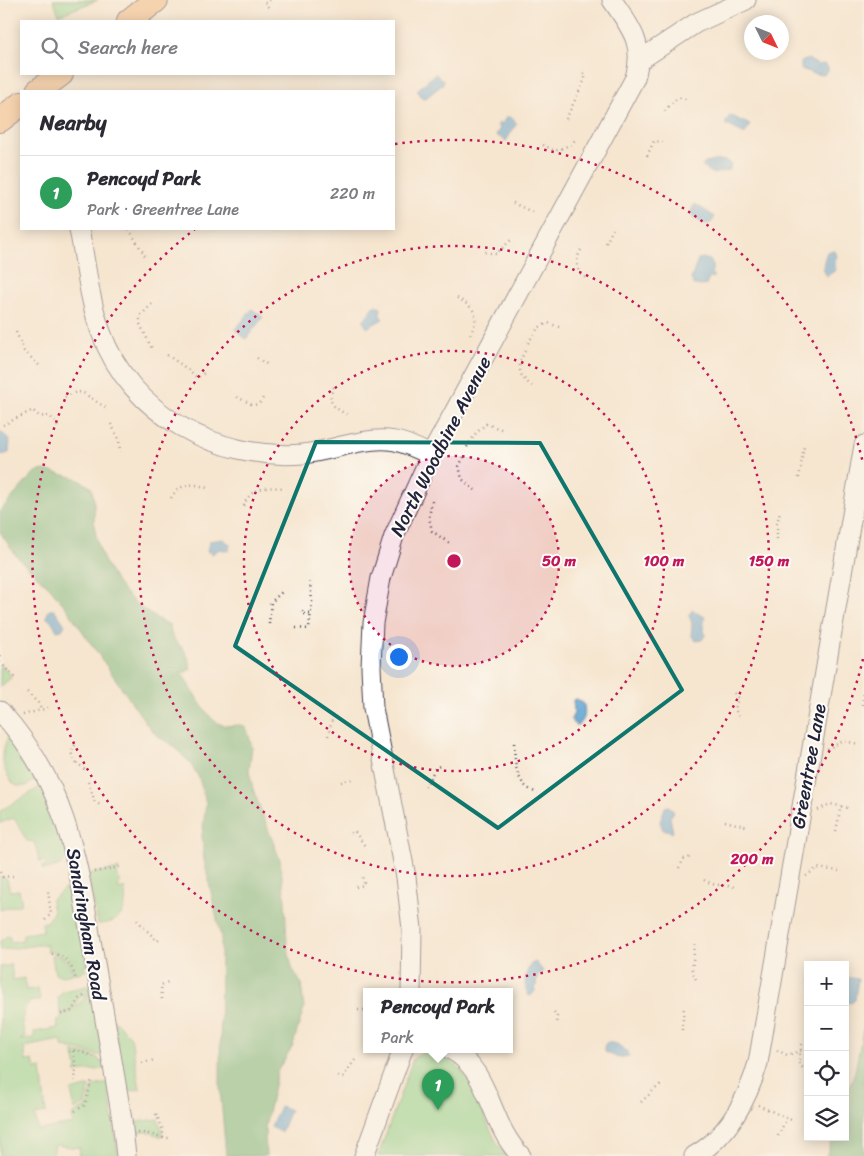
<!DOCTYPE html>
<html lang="en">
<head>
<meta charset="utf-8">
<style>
	:root { --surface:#fff; --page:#f7f7f7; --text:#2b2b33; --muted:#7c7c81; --line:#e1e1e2; --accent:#c8321e }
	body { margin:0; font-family:Sriracha,sans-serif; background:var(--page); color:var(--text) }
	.controls { position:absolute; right:15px; bottom:15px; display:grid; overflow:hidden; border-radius:0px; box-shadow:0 2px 12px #0003 }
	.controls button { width:45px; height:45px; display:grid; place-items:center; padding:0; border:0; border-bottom:1px solid var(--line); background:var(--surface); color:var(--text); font:25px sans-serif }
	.compass { position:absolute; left:744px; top:15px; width:45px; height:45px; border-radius:50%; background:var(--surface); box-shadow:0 2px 12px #0003; rotate:133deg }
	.you { position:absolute; left:398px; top:656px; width:18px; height:18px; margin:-12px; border:4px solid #fff; border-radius:50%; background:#1a73e8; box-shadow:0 0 0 8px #1a73e833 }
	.badge { display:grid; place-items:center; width:32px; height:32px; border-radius:50%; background:var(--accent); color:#fff; font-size:16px; font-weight:700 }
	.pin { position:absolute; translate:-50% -41px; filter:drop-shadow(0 1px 2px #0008) }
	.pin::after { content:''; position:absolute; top:26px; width:18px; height:15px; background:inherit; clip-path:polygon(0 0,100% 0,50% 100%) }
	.popup { position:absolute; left:363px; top:988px; width:150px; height:65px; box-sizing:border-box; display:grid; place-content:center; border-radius:0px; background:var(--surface); filter:drop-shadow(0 1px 4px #0005); font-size:16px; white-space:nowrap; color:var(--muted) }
	.popup b { font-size:19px; color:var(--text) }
	.popup::after { content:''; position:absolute; left:50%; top:100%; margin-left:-10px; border:10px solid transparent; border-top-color:var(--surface) }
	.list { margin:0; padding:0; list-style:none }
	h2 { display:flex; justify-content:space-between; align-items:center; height:65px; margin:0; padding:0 20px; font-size:21px }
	h2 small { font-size:16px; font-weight:400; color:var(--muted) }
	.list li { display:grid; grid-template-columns:32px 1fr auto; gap:15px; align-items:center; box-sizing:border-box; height:75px; padding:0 20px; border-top:1px solid var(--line) }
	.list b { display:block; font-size:19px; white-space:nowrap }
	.list p { margin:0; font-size:16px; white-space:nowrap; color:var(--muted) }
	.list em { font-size:16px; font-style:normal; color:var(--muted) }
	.icon { flex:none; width:28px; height:28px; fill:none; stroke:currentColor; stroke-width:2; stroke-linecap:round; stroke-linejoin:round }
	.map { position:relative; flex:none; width:864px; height:1156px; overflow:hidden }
	.search { position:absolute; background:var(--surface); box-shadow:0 2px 12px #0003; left:20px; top:20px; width:375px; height:55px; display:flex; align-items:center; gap:12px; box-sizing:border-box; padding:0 18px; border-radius:0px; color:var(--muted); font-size:19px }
	.panel { position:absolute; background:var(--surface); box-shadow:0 2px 12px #0003; left:20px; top:90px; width:375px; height:140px; border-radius:0px }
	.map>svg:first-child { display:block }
	.green { fill:#8bd48f; stroke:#567b65 }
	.forest { fill:#70b67a; stroke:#496c5a }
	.water { fill:#5aa1d0; stroke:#3e6286 }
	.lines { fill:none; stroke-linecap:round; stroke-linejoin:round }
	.minor-casing { stroke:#423f51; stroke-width:21 }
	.major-casing { stroke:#423f51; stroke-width:26 }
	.path { stroke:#423f51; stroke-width:2.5; stroke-dasharray:1 4; stroke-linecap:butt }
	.minor { stroke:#fff; stroke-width:19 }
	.major { stroke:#f7bd88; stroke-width:24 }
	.marked { fill:none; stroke:#0f766e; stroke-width:4; stroke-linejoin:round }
	.ring { fill:none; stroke:#c2185b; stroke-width:2.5; stroke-dasharray:2.5 5 }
	.labels { text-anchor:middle; stroke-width:4; stroke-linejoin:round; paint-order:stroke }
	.street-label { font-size:19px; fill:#22223b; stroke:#fdfcf7 }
	.centre { fill:#c2185b; stroke:#fdfcf7; stroke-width:2.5 }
	.ring-label { font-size:15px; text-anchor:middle; font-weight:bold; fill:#c2185b; stroke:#fdfcf7; stroke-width:4; stroke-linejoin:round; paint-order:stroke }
</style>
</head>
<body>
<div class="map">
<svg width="864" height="1156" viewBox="0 0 864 1156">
	<rect width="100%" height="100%" fill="#fdfcf7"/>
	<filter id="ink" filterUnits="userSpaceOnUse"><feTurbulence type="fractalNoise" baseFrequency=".02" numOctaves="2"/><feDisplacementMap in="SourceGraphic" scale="10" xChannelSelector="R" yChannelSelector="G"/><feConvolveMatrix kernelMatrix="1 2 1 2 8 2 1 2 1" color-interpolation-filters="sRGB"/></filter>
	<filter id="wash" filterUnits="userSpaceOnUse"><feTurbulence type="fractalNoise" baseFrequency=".0096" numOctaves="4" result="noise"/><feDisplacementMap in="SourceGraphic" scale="20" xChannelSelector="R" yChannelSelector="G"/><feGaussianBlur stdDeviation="1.12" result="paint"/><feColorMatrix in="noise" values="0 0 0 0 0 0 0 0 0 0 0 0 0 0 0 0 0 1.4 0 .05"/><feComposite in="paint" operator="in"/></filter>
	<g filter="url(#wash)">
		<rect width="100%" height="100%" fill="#f6e6d0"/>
		<g class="green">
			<path d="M53,0H98L59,15Z"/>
			<path d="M0,664L12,677L0,687Z"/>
			<path d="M9,735L38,778L26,786H16C0,771 0,753 9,735Z"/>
			<path d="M42,786L68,857L63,864L44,870L41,868L47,863L45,861L40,862L34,842L27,841L14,818L0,823V811Z"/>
			<path d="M119,869L117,874L120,883L118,887L120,890L124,888C129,909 121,924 98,924L88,874Z"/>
			<path d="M0,876L7,879L10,891L19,890L22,904L0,910Z"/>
			<path d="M73,886L71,891L75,892L87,965L84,966L86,971L75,974C72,960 60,952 47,952L46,944L0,950V941L9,935L11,942L23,940V934L43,931L42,923L46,922L53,913L51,900L64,889Z"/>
			<path d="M52,955C63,955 71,964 73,974L63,976L55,974Z"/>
			<path d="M11,965L13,980L24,978L26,990L38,988L40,1000L29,1002C21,1013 21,1023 25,1036L20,1040L34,1038V1032L58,1028L57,1020L61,1019V1015C75,1013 78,999 92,994L104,1055C89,1056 81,1048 69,1049L68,1047L63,1048L61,1040L24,1047L26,1061L33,1060L35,1069L41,1068L46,1113L35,1115L38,1130L73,1124L72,1115L87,1106L93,1086L108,1083L118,1156H79L80,1148L55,1145L53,1156H0V967Z"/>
			<path d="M91,985L92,992L80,997L70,1011L60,1013L58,997L63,991Z"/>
			<path d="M113,1019L131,1037L140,1089L125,1092Z"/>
			<path d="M73,1051L98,1058L99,1061L104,1062L106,1069L75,1072L77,1068Z"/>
			<path d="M423,1052C483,1058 474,1120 507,1156H378L413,1059Z"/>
			<path d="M90,1086L85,1104L75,1110L71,1091Z"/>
			<path d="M158,1119L162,1129V1137L146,1131L132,1133L130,1123Z"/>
		</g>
		<g class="forest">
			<path d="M44,470L76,478L91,487C96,501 93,515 95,529C101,572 131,608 170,625C170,640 179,642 186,653C189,658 190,664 191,669L182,674C191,686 205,716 218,723C225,727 235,725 242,725L247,729L252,747L249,771L253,789L280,860L285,899L287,944L292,968L301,983L304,1008L293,1045L277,1072L265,1127L266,1156H226L220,1088L221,938L204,860L202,836L206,803L199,778L190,763L172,745L157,736L146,723L67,609L50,588L17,557L0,532V511L35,472Z"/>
			<path d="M864,1024V1156H826L833,1137H845V1100L855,1071Z"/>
		</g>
		<g class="water">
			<path d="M808,59L818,65L824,64L828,67V71L824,75L814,74L801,69V62Z"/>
			<path d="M435,74L443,80V84L426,98H422L417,90Z"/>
			<path d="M730,115L750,125L745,134L725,124Z"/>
			<path d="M506,117H511L517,123L506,141L496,135L500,128L497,126L499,123L502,124Z"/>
			<path d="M719,160L727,161L731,165L729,170L713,174L702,166L705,163Z"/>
			<path d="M695,204L715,217L711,223L705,224L693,218L691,211Z"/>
			<path d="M833,250L837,256L835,261L836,270L827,276C821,268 824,260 827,252Z"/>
			<path d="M703,258L710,260L714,266L711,273L714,277L709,278L706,285L701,286L694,285L691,279L698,259Z"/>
			<path d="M375,305L381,308L380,315L383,319L367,328L363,321Z"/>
			<path d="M252,309L263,317L246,339L235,330Z"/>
			<path d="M0,431L10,440L9,453L2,455L0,452Z"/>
			<path d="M223,539L230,544L229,551L220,549L212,554L207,551L209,541Z"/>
			<path d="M49,610H55L65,625L62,630L57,631L53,623L46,617Z"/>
			<path d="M692,610L705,617L703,630L706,634L702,640L696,641L691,635L692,623L689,616Z"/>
			<path d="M577,699L584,704C585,713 586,720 578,725H575L571,719L574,713L573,700Z"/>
			<path d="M669,806L674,812L670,817L673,832L671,833L668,830H663L660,822L665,807Z"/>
			<path d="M536,962L543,971L541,974H538L535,991L531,996L528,995C523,985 525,973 531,964Z"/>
			<path d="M847,977L858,979L855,1000L851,1003L846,1002Z"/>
			<path d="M607,1042L617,1044L628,1052L629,1056L618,1058L605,1052L604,1046Z"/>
			<path d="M280,1106L290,1110L281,1132L271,1127Z"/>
		</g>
	</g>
	<g filter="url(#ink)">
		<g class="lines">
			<defs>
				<g id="minor">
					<path d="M640,60L696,23L746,0"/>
					<path d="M79,229C86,263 89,300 101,332C130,415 219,461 303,454C331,451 360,438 388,440C404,441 417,449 431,455"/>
					<path d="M0,711C67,785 77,858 93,952C103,1008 113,1064 122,1120L126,1156"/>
					<path d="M411,991L412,929L406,877L373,708L371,667L373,623L381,578L394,536L431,455L635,78C645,44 631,28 612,0"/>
					<path d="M450,1049C492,1071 488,1123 521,1156"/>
					<path d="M364,1156L403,1049"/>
					<path d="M694,1156C728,1137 748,1098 758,1063L864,445"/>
				</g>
				<g id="major">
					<path d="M129,21L156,0"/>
					<path d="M38,91L61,74"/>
					<path d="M0,120L21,104"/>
				</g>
			</defs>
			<use href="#minor" class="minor-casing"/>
			<use href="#major" class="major-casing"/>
			<g class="path">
				<path d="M268,7L265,3L270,0"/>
				<path d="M665,111L673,101L680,98L686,99"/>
				<path d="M566,119L585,79V75L581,72"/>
				<path d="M543,145L555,151L572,144L576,138"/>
				<path d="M647,156L654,141L663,142"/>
				<path d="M513,203L532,212"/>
				<path d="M129,229L145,256"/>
				<path d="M606,243L613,229"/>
				<path d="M581,250C575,260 575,271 586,278"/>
				<path d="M485,252L496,254L513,238"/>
				<path d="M457,298C477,309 480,316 469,337"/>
				<path d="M152,304L140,316V324L153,351"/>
				<path d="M16,332L24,351L41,367"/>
				<path d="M528,343L538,328L548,323L562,328"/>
				<path d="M525,351C517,366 517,375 532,386"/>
				<path d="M167,355C178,363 188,368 197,378L204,373"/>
				<path d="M257,358L268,365"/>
				<path d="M334,387C325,404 336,408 349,416"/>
				<path d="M65,397L73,393L82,392L106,408"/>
				<path d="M237,397L253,405L259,404L263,398"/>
				<path d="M111,424L119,439L120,452"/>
				<path d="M3,425L33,410C38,417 42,417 50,416L58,427"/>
				<path d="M467,447L476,433L486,424L504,430"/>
				<path d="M464,457L459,466L462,479L475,490"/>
				<path d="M799,478L804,446"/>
				<path d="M171,498C179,484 192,482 207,488"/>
				<path d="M432,501L429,517L432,531L449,543"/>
				<path d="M244,506C249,488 266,486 283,488"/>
				<path d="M777,539V524L780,511"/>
				<path d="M302,611V614H311"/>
				<path d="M269,624L271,602L282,592"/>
				<path d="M296,628L309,629L312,602L310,582"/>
				<path d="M0,656L2,654"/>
				<path d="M0,662L15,678"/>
				<path d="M27,692L38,703L42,711"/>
				<path d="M734,693L738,698L735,709L740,719"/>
				<path d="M862,705L864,693"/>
				<path d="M23,715L51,707"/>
				<path d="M328,736L334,712"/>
				<path d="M514,743C515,764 515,786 538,793"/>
				<path d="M75,745L71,753L77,764L83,767L85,771"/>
				<path d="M827,749L844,741L859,744"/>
				<path d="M88,782L95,802L102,806"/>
				<path d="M341,782L352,779"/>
				<path d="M425,787L436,767L441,766"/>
				<path d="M818,810L830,804L849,808"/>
				<path d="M725,821L749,827"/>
				<path d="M836,831L841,806"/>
				<path d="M350,833L355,832L365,846"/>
				<path d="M679,868L684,859L691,857"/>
				<path d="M0,872L3,877L13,876"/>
				<path d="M94,872L120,867"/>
				<path d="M806,876L817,868L839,871"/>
				<path d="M704,880L712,884L735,887"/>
				<path d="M356,887L364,885L362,875"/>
				<path d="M45,920L51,914L48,890"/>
				<path d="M137,920L157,941L162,938"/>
				<path d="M695,944L692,969L696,980"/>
				<path d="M52,954C66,953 73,968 76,980"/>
				<path d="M804,980L808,988"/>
				<path d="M162,999L161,985L168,982"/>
				<path d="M358,1010H367"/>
				<path d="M554,1012L557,1016L556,1024"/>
				<path d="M61,1014L72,1011L79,999L84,996"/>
				<path d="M682,1030L684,1007"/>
				<path d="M802,1044L798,1063L804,1069"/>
				<path d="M777,1050L787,1055L801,1051"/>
				<path d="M69,1051L76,1050L95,1057"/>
				<path d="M73,1051L76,1067L75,1081"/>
				<path d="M142,1063L155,1060"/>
				<path d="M338,1076L343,1077L355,1060"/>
				<path d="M641,1102L663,1082"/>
				<path d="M758,1105L791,1120"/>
				<path d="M75,1111L85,1105L92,1079"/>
				<path d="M156,1114L163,1130V1139"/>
				<path d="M138,1133C150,1132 159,1139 170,1138"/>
				<path d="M778,1136L787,1118"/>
			</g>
			<use href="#minor" class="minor"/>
			<use href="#major" class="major"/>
		</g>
	</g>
	<path d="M0 0H864V1156H0ZM316,442L540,443L682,690L498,828L235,646Z" fill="#f6e6d0" fill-opacity=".55" fill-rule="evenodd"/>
	<path class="marked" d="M316,442L540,443L682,690L498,828L235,646Z"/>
	<circle cx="454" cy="561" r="105" fill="#c2185b" fill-opacity=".12"/>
	<g class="ring">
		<circle cx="454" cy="561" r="105"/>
		<circle cx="454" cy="561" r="210"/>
		<circle cx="454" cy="561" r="315"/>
		<path d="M863 659A421 421 0 1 1 195 229M395 144A421 421 0 0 1 863 463"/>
	</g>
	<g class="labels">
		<g class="street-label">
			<text transform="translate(440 446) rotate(-63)" y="7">North Woodbine Avenue</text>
			<text transform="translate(808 766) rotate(-80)" y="7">Greentree Lane</text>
			<text transform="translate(87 924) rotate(80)" y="7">Sandringham Road</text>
		</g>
	</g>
	<circle cx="454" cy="561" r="8" class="centre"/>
	<g class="ring-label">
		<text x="559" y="566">50 m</text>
		<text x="664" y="566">100 m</text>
		<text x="769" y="566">150 m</text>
		<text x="752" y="864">200 m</text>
	</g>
</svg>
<div class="controls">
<button>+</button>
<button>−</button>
<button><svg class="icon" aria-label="locate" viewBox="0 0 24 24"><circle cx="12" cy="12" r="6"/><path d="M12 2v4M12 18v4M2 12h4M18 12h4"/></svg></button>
<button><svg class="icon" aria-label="layers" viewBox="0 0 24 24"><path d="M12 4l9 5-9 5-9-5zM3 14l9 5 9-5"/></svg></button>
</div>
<svg class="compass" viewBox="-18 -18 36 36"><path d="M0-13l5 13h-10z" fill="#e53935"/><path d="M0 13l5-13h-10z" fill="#7c7c81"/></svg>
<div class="you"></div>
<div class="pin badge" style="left:438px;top:1110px;background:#2e9e5b">1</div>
<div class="popup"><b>Pencoyd Park</b>Park</div>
<div class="search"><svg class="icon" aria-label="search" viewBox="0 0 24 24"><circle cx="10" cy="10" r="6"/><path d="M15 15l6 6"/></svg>Search here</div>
<section class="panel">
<h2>Nearby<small></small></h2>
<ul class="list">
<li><span class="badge" style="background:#2e9e5b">1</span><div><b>Pencoyd Park</b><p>Park · Greentree Lane</p></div><em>220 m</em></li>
</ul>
</section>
</div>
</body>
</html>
